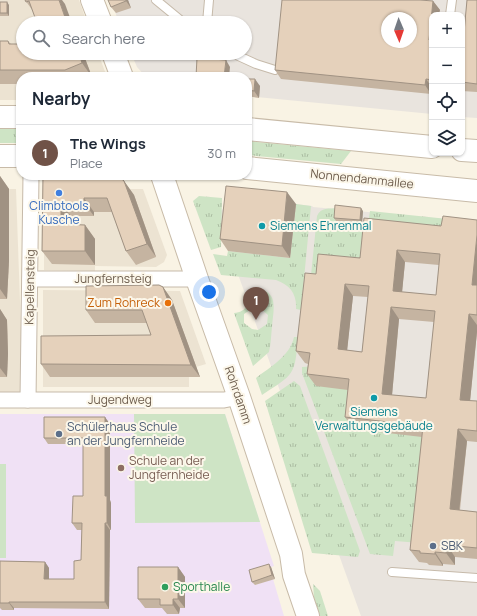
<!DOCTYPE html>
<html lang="en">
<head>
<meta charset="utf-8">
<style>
	:root { --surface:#fff; --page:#f6f6f7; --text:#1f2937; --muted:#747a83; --line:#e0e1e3; --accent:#705247 }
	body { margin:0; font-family:Manrope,sans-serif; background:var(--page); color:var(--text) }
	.controls { position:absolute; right:12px; top:12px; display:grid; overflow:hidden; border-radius:8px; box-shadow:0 1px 3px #0004 }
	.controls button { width:36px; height:36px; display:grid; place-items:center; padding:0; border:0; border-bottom:1px solid var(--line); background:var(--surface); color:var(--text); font:20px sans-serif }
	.compass { position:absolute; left:381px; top:12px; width:36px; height:36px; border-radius:50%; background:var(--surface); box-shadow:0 1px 3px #0004; rotate:178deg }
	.you { position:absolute; left:209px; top:292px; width:14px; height:14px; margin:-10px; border:3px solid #fff; border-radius:50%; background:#1a73e8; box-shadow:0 0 0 6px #1a73e833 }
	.badge { display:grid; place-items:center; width:26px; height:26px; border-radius:50%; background:var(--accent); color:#fff; font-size:13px; font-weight:700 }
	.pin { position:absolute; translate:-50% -33px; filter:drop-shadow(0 1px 2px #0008) }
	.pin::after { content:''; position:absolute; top:21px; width:14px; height:12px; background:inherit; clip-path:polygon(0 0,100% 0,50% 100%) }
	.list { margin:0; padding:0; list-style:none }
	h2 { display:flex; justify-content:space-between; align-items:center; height:52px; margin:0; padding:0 16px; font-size:17px }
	h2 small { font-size:13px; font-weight:400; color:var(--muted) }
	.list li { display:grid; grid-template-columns:26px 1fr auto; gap:12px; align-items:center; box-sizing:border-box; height:56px; padding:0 16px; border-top:1px solid var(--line) }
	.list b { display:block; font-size:15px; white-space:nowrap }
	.list p { margin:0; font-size:13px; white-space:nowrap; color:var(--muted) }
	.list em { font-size:13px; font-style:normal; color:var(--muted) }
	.icon { flex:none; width:22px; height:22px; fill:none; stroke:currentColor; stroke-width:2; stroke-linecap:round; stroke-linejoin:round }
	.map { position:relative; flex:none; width:477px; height:616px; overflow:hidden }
	.search { position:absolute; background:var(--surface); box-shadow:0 1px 3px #0004; left:16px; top:16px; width:236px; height:44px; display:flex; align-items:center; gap:10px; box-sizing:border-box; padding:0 14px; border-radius:22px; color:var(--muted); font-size:15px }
	.panel { position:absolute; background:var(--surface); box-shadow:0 1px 3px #0004; left:16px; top:72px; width:236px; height:108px; border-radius:16px }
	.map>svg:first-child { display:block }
	.residential { fill:#ece3d2 }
	.industrial { fill:#e9e4de; fill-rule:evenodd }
	.education { fill:#f0e1f5 }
	.grass { fill:url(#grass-tufts); fill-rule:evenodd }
	.park { fill:#cee4c5 }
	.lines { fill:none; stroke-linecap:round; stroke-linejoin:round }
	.lane-casing { stroke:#c6baaa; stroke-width:10 }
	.street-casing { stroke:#c6baaa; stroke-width:17 }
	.secondary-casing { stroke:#c8bba8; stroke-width:24 }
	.lane { stroke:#fff; stroke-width:8 }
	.street { stroke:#fff; stroke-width:15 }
	.secondary { stroke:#fff; stroke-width:22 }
	.wall { fill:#c5b4a1; fill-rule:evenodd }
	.shaded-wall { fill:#a09283 }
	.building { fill:#e5d1bb; stroke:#a09283; fill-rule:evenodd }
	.shop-dot { fill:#3f7fe0; stroke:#fcf7ea; stroke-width:1.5 }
	.culture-dot { fill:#0f9aa8; stroke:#fcf7ea; stroke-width:1.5 }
	.food-dot { fill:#e8710a; stroke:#fcf7ea; stroke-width:1.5 }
	.service-dot { fill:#5c6f8a; stroke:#fcf7ea; stroke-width:1.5 }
	.education-dot { fill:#8d6e63; stroke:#fcf7ea; stroke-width:1.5 }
	.leisure-dot { fill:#2e9e5b; stroke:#fcf7ea; stroke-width:1.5 }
	.labels { text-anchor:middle; stroke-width:4; stroke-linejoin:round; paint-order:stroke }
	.street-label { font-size:12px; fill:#6d5d4d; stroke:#fcf7ea }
	.shop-label { font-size:12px; fill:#366cbe; stroke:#fcf7ea }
	.culture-label { font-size:12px; fill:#0d838f; stroke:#fcf7ea; text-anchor:start }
	.food-label { font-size:12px; fill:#c56008; stroke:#fcf7ea; text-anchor:end }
	.service-label { font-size:12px; fill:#4e5e75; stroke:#fcf7ea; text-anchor:start }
	.education-label { font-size:12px; fill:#785e54; stroke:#fcf7ea; text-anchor:start }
	.leisure-label { font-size:12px; fill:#27864d; stroke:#fcf7ea; text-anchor:start }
</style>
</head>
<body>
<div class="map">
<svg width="477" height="616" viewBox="0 0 477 616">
	<defs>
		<pattern id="grass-tufts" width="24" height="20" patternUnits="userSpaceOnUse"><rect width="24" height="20" fill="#cee4c5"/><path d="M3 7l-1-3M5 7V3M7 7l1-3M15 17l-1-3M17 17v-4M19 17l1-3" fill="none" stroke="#abbca2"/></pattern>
	</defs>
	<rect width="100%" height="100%" fill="#f9f3e4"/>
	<g class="residential">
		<path d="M0,0H79L87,23H23V53H98L107,77H21V100H0Z"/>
		<path d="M0,183L9,189H16L23,386L22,390L19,393L0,395Z"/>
		<path d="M44,189H143L167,255L164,262L156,267L95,266V271L44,270Z"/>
		<path d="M43,290L180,291L206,364L196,367L200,377H189V387H43Z"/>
	</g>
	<g class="industrial">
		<path d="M111,0H477V118L462,117V15H432V114L247,96V77H146L137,67L131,53H245V23H119ZM387,18H411V42H387Z"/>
		<path d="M234,197L312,206L313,207L477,222V616H361L230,252L228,251L229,247L217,216L231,199Z"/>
	</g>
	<path class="education" d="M0,414H225L274,566L251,573L255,585L273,579L284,616H0Z"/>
	<g class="grass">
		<rect x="0" y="129" width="21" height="14"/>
		<path d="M247,141L351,151L341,164L247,155Z"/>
		<path d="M199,196L222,198L221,247L211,250L193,201Z"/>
		<path d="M296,204L311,206L301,310L296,309C297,294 290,285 276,280L221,275L213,254L227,256L228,251L290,258Z"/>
		<path d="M337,208L336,221L368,224L370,211L477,222L368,270L310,285L317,216C321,207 329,209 337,208Z"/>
		<path d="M256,289C280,291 273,310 272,327C271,335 271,344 269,352L253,366L234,313C247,312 249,303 251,293ZM253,308H260L268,315L267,324L258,330L252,329L244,323V314Z"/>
		<path d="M294,337H298C295,376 294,374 262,395L256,378C270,367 290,356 294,337Z"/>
		<path d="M318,366L431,438L420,543L395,541L393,556L370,554L302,373V367Z"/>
		<path d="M294,381L300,386L360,551L358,557L312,553L265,401Z"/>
		<path d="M313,584L320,591L328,616H320L314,598Z"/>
	</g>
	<g class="park">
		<path d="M134,414H225L260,522L135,523Z"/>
		<rect x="0" y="464" width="6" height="94"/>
	</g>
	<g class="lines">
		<defs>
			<g id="lane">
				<path d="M156,0L184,23"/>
				<path d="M450,15L452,0"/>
				<path d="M207,23L209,0"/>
				<path d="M232,53L256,64L275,70"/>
				<path d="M392,572L477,578"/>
			</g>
			<g id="street">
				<path d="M30,279H197"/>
				<path d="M0,400H224L239,397"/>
				<path d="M28,400L31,175"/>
			</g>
			<g id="secondary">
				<path d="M92,0L101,23"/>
				<path d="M113,53L122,77"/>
				<path d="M0,117H21"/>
				<path d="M247,129L432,147"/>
				<path d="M462,150L477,151"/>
				<path d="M0,156H21"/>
				<path d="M247,168L477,191"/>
				<path d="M162,175L197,279L239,397L291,554L294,575L308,616"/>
			</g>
		</defs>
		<use href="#lane" class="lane-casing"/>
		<use href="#street" class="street-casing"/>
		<use href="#secondary" class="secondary-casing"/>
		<use href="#lane" class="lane"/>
		<use href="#street" class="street"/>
		<use href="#secondary" class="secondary"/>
	</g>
	<g class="wall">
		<path d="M25,0L65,4L33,11Z"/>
		<path d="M128,0L131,8L116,13L111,7Z"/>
		<path d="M463,0H477V92L462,91V43H463L467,0Z"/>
		<path d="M433,1L440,10L432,15V88L431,94L281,79L275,70Z"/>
		<path d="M0,2L9,5V16H0Z"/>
		<path d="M0,41H8L11,44L23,53H83L92,77H21V84H0Z"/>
		<path d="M247,79L260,86L259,98L247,96Z"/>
		<path d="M43,175L124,181L134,195L156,257L136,265L126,251L112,212H94V216H71V225H85L95,239V265L52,264L42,251Z"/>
		<path d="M0,176L9,189V261L7,299H0Z"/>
		<path d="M296,204L290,258L228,251L220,239Z"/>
		<path d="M363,211L362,223L336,221L334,218Z"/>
		<path d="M477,220V332L470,401H477V442L467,441L460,510L477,512V559L455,557V565L443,564V566L429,565L427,563L419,562L410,550L422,437L353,429L345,417L348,390L316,386L307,374L308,364L305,363L296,351L316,274L441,226ZM405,262L439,265L436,295L402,292ZM353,296L368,297L362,352L347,350ZM399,319L434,322L426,398L392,395Z"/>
		<path d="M163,287L172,300L200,377H50L41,364L151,335L147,323H95L86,310Z"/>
		<path d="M0,309L7,320L8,354L7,377H0Z"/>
		<path d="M110,424V500L111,503V530H110L109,609L14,608V610H2L0,608V561L45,562L49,568V579H74L81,560L82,530H77L72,523L83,496V444H48L44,438Z"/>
		<path d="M178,567L185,577V608H180L179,614H167L162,608H145L138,599Z"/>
		<path d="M271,567L275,579L255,585L252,582Z"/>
	</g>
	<g class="shaded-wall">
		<path d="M59,0H62L65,4L72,23H67Z"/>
		<path d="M126,0H128L131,8L126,1Z"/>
		<path d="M433,1L440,10L439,15H432V44L429,40Z"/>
		<path d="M7,2L9,5V16L7,13Z"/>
		<path d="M79,53H83L92,77L82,63Z"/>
		<path d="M226,60L230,67L229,77H224Z"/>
		<path d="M255,79L260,86L259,98L254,91Z"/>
		<path d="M426,79L432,88L431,94L425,85Z"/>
		<path d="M0,176L9,189V261L7,299L0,289Z"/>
		<path d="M124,181L134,195L156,257L147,244Z"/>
		<path d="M287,192L296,204L290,258L282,246Z"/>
		<path d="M84,198L94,212V216L84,203Z"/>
		<path d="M61,203L71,216L70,238L61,224Z"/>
		<path d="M361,208L363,211L362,223L360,220Z"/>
		<path d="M85,225L95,239V265L85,251Z"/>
		<path d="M477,235V291L472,285Z"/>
		<path d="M397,250L405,262L401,303L393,291Z"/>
		<path d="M345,284L353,296L346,361L338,349Z"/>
		<path d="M163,287L172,300L200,377L191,365Z"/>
		<path d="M391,307L399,319L391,406L382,394Z"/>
		<path d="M0,309L7,320L8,354L7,377L0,368Z"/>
		<path d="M469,314L477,325V332L469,411L460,400Z"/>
		<path d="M105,417L110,424V500L111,503V530L107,523L105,496Z"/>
		<path d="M458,429L467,441L458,521L450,509Z"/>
		<path d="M105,523L110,530L109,609L105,602Z"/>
		<path d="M447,545L455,557V565L446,553Z"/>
		<path d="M435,552L443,564V566L435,554Z"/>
		<path d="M45,562L49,568V586L44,579Z"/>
		<path d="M269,564L271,567L275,579L272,575Z"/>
		<path d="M178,567L185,577V608L178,599Z"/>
		<path d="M173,599L180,608L179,614L173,605Z"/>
		<path d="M9,602L14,608V610L9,603Z"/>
	</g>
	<g class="building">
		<path d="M25,0H59L67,23H37L29,1L26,2Z"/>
		<path d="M108,0H126V1L111,7Z"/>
		<path d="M282,0H420L433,1L429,40H432V80L426,79L425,85L275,70ZM387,18H411V42H387Z"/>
		<path d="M467,0H477V84L462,82V43H463Z"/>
		<rect x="0" y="2" width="7" height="11"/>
		<path d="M0,41H8L9,44H23V53H79L82,63L65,70H0Z"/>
		<path d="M197,58L226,60L224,77H196Z"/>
		<path d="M247,79H255L254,91L247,90Z"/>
		<path d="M43,175H117L124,181L147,244L126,251L107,198H84V203H61V224L85,225V251H42Z"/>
		<path d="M226,186L287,192L282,246L220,239Z"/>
		<path d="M335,205L361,208L360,220L334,218Z"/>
		<path d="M443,216L477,220V235L472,285H477V315L469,314L460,400L477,401V431L458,429L450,509L477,512V548L447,545L446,553L435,552V554L420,553V551L410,550L423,426L345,417L349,379L307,374L310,353L296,351L305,273L316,274L318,254L360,258L364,218L441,226ZM397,250L440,254L436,295L393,291ZM345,284L369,286L362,352L338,349ZM391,307L435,311L426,398L382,394Z"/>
		<path d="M159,285L163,287L191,365L41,364V336L151,335L142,310H86V286Z"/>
		<path d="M44,417H105V496H107V523H105V602H9V603H0V561L45,562L44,579H74V561L81,560L82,523H72L73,496H83V438H44Z"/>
		<path d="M269,564L272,575L252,582L249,570Z"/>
		<path d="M138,567H178V599H173V605H160V599H138Z"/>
	</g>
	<circle class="shop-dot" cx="59" cy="193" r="4"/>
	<g class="culture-dot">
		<circle cx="262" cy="226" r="4"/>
		<circle cx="374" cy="398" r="4"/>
	</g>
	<circle class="food-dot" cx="168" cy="303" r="4"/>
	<g class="service-dot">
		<circle cx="59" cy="434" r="4"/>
		<circle cx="433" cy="546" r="4"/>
	</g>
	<circle class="education-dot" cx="121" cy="468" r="4"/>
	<circle class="leisure-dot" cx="165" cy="587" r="4"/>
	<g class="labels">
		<g class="street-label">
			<text transform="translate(362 179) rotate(6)" y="4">Nonnendammallee</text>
			<text x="113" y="283">Jungfernsteig</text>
			<text transform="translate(30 287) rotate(-89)" y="4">Kapellensteig</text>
			<text transform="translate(238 395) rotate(71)" y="4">Rohrdamm</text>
			<text x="120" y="404">Jugendweg</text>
		</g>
		<g class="shop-label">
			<text x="59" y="210">Climbtools<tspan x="59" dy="14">Kusche</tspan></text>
		</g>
		<g class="culture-label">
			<text x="270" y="230">Siemens Ehrenmal</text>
			<text x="374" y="416" text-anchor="middle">Siemens<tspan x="374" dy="14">Verwaltungsgebäude</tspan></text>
		</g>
		<g class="food-label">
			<text x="160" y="307">Zum Rohreck</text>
		</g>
		<g class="service-label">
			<text x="67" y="431">Schülerhaus Schule<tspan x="67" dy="14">an der Jungfernheide</tspan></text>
			<text x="441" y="550">SBK</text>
		</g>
		<g class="education-label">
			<text x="129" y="465">Schule an der<tspan x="129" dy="14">Jungfernheide</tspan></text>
		</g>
		<g class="leisure-label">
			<text x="173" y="591">Sporthalle</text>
		</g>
	</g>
</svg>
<div class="controls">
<button>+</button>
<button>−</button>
<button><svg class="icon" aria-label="locate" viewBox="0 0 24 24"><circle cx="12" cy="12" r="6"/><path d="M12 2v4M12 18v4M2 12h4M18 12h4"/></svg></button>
<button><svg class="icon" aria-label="layers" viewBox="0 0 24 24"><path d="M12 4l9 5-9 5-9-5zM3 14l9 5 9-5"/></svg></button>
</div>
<svg class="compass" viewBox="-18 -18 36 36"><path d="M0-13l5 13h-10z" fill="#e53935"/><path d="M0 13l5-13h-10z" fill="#747a83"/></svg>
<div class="you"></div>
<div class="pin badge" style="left:256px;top:320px">1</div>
<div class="search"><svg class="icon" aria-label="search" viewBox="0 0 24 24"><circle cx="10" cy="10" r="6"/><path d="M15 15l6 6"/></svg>Search here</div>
<section class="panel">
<h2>Nearby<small></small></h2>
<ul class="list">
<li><span class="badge">1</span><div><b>The Wings</b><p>Place</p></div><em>30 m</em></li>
</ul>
</section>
</div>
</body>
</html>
